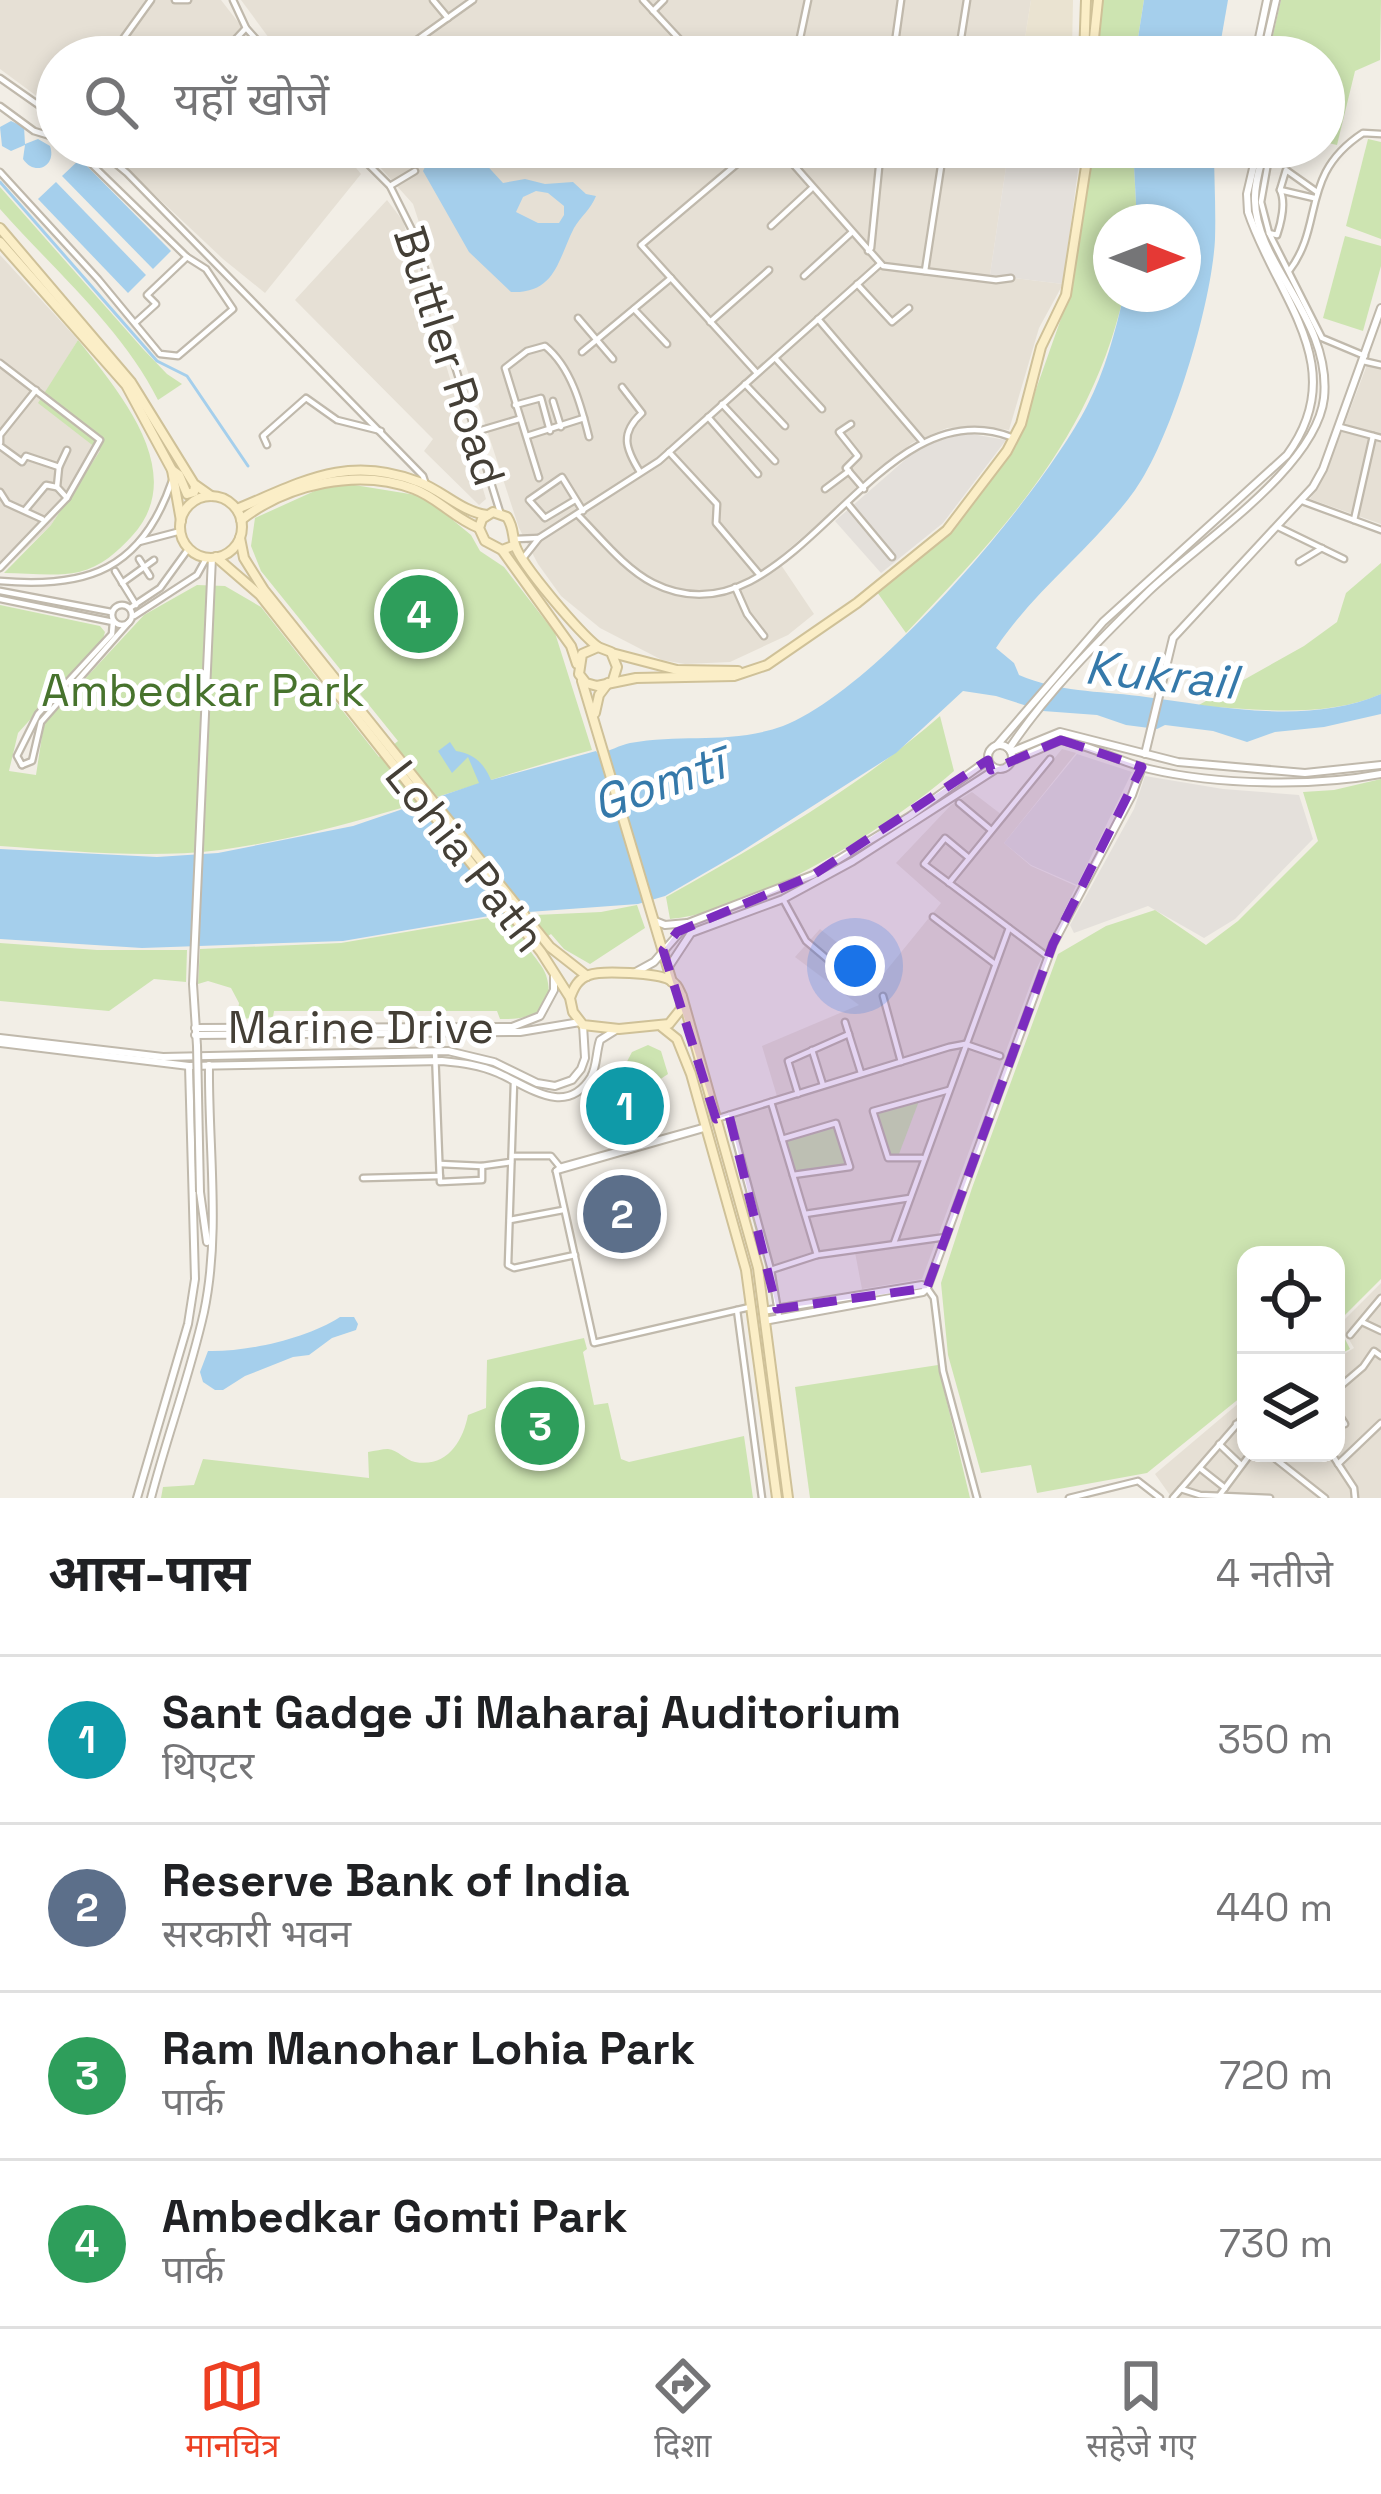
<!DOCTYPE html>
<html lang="hi">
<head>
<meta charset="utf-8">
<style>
	:root { --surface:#fff; --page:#f2f2f2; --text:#202124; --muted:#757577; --line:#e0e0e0; --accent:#ed3f22 }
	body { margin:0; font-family:"Space Grotesk","Noto Sans Devanagari",sans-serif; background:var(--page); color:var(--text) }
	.controls { position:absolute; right:36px; bottom:36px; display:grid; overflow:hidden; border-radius:24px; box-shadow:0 6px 18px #0003 }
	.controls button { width:108px; height:108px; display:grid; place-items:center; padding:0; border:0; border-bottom:3px solid var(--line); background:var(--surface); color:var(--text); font:60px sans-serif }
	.compass { position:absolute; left:1093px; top:204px; width:108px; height:108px; border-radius:50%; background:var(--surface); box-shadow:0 6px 18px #0003; rotate:90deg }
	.you { position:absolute; left:855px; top:966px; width:42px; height:42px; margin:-30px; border:9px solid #fff; border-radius:50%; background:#1a73e8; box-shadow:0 0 0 18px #1a73e833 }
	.badge { display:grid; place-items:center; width:78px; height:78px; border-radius:50%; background:var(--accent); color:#fff; font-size:39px; font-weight:700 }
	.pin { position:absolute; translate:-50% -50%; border:6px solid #fff; box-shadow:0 3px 12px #0006 }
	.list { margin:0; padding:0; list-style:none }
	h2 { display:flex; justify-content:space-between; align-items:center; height:156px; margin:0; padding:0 48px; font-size:51px }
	h2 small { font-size:39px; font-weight:400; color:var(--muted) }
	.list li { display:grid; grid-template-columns:78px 1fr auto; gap:36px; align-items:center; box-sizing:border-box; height:168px; padding:0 48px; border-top:3px solid var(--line) }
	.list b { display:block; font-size:45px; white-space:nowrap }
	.list p { margin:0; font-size:39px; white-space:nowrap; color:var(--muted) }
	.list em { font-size:39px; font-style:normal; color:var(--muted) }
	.icon { flex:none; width:66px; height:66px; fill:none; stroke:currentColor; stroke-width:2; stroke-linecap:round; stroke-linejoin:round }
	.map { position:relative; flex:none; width:1381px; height:1498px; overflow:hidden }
	.search { position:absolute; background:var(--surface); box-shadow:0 6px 18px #0003; left:36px; right:36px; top:36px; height:132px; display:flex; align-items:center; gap:30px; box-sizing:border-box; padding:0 42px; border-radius:66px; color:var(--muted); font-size:45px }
	.sheet { height:828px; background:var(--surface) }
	nav { display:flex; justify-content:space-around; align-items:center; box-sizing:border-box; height:168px; border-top:3px solid var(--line); background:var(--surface); font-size:33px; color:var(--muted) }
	nav a { display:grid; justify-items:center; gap:6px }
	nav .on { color:var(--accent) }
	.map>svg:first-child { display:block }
	.residential { fill:#e6e0d5 }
	.industrial { fill:#e4e0db }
	.education { fill:#eae3d1 }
	.green { fill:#cde4b1 }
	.water { fill:#a5cfec; fill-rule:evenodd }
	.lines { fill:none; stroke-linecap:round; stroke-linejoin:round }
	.stream { stroke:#a5cfec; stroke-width:3 }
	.minor-casing { stroke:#c0b9ac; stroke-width:9 }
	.tertiary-casing { stroke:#c0b9ac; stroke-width:10 }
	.secondary-casing { stroke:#cfc198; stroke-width:12 }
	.minor { stroke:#fff; stroke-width:4.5 }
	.tertiary { stroke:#fff; stroke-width:6 }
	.secondary { stroke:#fbeec7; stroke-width:8 }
	.tertiary-bridge-casing { stroke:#c0b9ac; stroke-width:10; stroke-linecap:butt }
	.tertiary-bridge { stroke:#fff; stroke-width:6 }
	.marked { fill:#7b2cbf; fill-opacity:0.2; stroke:#7b2cbf; stroke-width:9; stroke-dasharray:24 15; stroke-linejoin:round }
	.labels { text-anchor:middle; stroke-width:10; stroke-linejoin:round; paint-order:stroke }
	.street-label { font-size:45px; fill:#443f36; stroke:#fff }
	.park-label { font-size:45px; fill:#47732d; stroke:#fff }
	.water-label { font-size:48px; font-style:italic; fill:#3579aa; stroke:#fff }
</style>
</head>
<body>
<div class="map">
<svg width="1381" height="1498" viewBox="0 0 1381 1498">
	<rect width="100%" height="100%" fill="#f2eee6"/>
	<g class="residential">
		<path d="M0,0H221L265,57H57V111L0,69Z"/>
		<path d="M241,0H1031L1022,57H283Z"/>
		<path d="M104,147H339L361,174L265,293L223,259Z"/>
		<path d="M362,147H1009L990,275L1063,284L1039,328L1009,430L976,426L947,428L912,443L777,559L814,614L788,635L730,662L685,664L662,660L600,628L561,596L538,564L519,528L413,204Z"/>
		<path d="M387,200L403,221L486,499L479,505L424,451L433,439L295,300Z"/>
		<path d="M0,255L78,340L39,403L101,451L51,525L0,573Z"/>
		<path d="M1367,365L1381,369V524L1310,499L1326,473Z"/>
		<path d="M1062,749L1076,753L1004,843L1031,866L1076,886L1035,972L922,1279L862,1289L854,1247L812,1252L773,1265L731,1118L779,1103L762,1046L859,1005L795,957L820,929L881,977L941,903L896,863L951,805L972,792L1006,818Z"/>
		<path d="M1381,1283V1498H1172L1155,1474L1246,1397V1453H1336V1359L1354,1348L1340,1324Z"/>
	</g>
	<g class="industrial">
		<path d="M1009,147H1081L1063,284L990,275Z"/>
		<path d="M966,433L1006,440L943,523L881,573L835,521L921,446Z"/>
		<path d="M1077,754L1132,772L1077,885L1031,865L1004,843Z"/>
		<path d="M1145,776L1223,789L1299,795L1313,839L1235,919L1204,938L1148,906L1074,933L1070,925L1134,809Z"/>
	</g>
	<path class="education" d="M1031,0H1073L1072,51L1024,44Z"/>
	<g class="green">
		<path d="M1099,0H1144L1135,57H1094Z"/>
		<path d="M1281,0H1381L1380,60L1355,71L1337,145L1324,142V57H1268Z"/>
		<path d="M1368,139L1381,142V239L1346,226Z"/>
		<path d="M1092,147H1133L1137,222H1111V294H1124C1091,438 1005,529 906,633L877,592L952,530L1016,446L1069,296Z"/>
		<path d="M0,187L143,349L167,374L182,384L158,400C122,328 53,269 0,209Z"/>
		<path d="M1345,236L1381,246V266L1363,331L1323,318Z"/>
		<path d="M78,340C119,392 190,473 132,536C116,553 102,566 79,572C56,577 28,573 4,573L51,525L100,451L38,403Z"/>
		<path d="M348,484L416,495L437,507L471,535L480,551L504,567L555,633L592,750C469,783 347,833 220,850C147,859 73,851 0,846V605L100,626L105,632L103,639L18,733L9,771L36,775L44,723L144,615L197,585L225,586L261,607L379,757L398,741L261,571L251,546L255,518L319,489Z"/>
		<path d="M1381,563V694C1325,719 1256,709 1197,706L1304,646L1337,622L1346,593Z"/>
		<path d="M940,716L954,771C891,826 754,912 670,919L666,897C760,844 858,788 940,716Z"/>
		<path d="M1381,779V1279L1337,1323L1350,1349L1336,1356V1255H1246V1393L1147,1473L1037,1493L1031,1465L981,1473L948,1355L941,1283L972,1188L1058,954L1106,926L1155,910L1206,945L1238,921L1318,841L1303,792L1334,790Z"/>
		<path d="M637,905L645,928L590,964L564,949L551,934L529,949C534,957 543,966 546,975C558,1013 528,1020 500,1019L497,1011H274L273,1017L237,1019L239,1003L231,988L208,981L198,984L200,949L341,943L494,917L601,912Z"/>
		<path d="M0,943L97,950H187L186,982L154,979L109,1011L0,1001Z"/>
		<path d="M648,1045L661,1051L668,1074L637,1095L634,1084L620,1075L632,1052Z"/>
		<path d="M919,1101L899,1154L890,1155L877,1114Z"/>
		<path d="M834,1126L847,1165L796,1172L786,1141Z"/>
		<path d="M584,1338L587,1349L583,1352L594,1405L608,1403L621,1459L629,1462L744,1436L753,1498H161L163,1487L194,1485L203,1459L369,1478L368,1452C375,1451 382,1449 388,1449C398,1450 405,1460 415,1462C447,1468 463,1441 468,1415L486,1408L487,1360Z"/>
		<path d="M938,1365L970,1498H810L795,1387Z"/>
	</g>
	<g class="water">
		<path d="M1144,0H1228L1218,57H1135Z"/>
		<path d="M11,121L24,127L25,144L38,139L50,146C57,166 35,177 23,159L25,145L11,151L2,146L0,127Z"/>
		<path d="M435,147H470L503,183L525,179L545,184L573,182L586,194L596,196C591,209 581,216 574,228C558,259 556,294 511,292L469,252L423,171ZM536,191L548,193L564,206V215L559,223H538L516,212L523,197Z"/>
		<path d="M1133,147H1214C1214,177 1216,208 1215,239C1212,303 1172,438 1135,490C1094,547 1035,589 996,648L1014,663L1019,675C1058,692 1098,691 1139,696C1215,706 1307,726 1381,694V714L1324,727L1275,732L1247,742L1213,731L1165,725L1157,729L1126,725L1097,715L1043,711L996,696L963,691L896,753L739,853L665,896L638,904L501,914L343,941L142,948L0,939V849L157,857L218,853L353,826L479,783L468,757L452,773L438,751L450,742L456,751C474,754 484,763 491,780L596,751L598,754C610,751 620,745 630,743C683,733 730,745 783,726C876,691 1041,495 1087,406C1105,371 1115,333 1124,294H1183V222H1137Z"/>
		<path d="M80,159L171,251L153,269L62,176Z"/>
		<path d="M56,182L146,275L128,293L38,199Z"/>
		<path d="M340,1317H354L358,1324L356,1330L332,1338L309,1355L293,1357L245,1376L223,1390H215L203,1382L200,1372L208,1351C247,1352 306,1339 340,1317Z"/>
	</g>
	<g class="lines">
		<path class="stream" d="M0,182L157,361L187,376L248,466"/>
		<defs>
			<g id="minor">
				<path d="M175,0H188"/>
				<path d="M233,0L246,28L272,57"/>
				<path d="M433,0L448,18"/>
				<path d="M643,0L696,57"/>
				<path d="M653,11L664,0"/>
				<path d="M110,57L151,0"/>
				<path d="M219,57L246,28"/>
				<path d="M393,57L473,0"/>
				<path d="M796,57L808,0"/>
				<path d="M893,57L901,0"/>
				<path d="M958,57L967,0"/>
				<path d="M0,78L57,118"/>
				<path d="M0,106L34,131L57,138"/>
				<path d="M96,147L127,173L423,476L426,485"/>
				<path d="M351,147L390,186L415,236L500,512"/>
				<path d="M778,147L883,266L996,280L1011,278"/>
				<path d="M1269,157L1261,202L1269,233L1322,338L1365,356"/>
				<path d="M0,172L98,279L160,354L178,356L233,309L206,269L187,257L74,147"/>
				<path d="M390,186L415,171"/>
				<path d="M1280,190L1314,198"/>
				<path d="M771,226L811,189"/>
				<path d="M1269,233L1277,235C1281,223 1286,202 1280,190L1286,170L1317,192"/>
				<path d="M868,251L871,248L881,147"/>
				<path d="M925,271L944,147"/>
				<path d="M1289,271C1325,224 1299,175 1363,133L1381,134"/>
				<path d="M804,276L851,233"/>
				<path d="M857,284L892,322L909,308"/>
				<path d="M634,309L667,344"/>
				<path d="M578,318L613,359"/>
				<path d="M818,319L922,441"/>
				<path d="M710,322L769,270"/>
				<path d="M135,323L156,304L147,295L187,257"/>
				<path d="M582,352L671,278"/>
				<path d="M775,358L822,409"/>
				<path d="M1363,361L1381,365"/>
				<path d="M0,363L100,440L67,498"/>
				<path d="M757,373L641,245L757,147"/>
				<path d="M745,384L785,426"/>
				<path d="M622,387L642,413C620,433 625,448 640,472"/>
				<path d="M553,401L561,427"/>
				<path d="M722,404L775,461"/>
				<path d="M515,405L541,398L550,431"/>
				<path d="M708,417L758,474"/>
				<path d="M851,424L839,432L858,456L846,468L864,489"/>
				<path d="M1340,427L1381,438"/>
				<path d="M475,432L519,419"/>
				<path d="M527,436L584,418"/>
				<path d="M0,443V435L36,390"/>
				<path d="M267,445L263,436L306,398L337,420L381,431"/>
				<path d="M0,446L22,462L26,456L59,467"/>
				<path d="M669,452L717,504L716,523L759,574"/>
				<path d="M539,478L505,368L527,351L545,346C571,367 581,405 589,437"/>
				<path d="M825,489L849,471"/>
				<path d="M0,492L7,503L42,519"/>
				<path d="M575,500L545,518L529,500L562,477L583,511"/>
				<path d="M1302,501L1381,530"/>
				<path d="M847,503L892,557"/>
				<path d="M26,509L46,485L56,487"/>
				<path d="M578,515C601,538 624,568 653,583C792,653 873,383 1011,437"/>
				<path d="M1354,520L1373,436"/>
				<path d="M1278,527L1344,559"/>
				<path d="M516,539L539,538"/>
				<path d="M139,542L181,531"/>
				<path d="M524,557L539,538L659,461L880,264"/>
				<path d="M139,559L150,576"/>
				<path d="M1299,562L1322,548"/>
				<path d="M0,568L67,498L57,487L59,467L67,450"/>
				<path d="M115,571L136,605"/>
				<path d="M0,581C88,589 142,569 172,481"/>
				<path d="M122,583L154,560"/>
				<path d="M735,587L747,614L764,636"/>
				<path d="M0,591L111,612"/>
				<path d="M0,599L113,622L112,634L38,714L17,756L22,765"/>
				<circle cx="122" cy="615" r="10"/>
				<path d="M130,608L160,588L189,548"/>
				<path d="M134,616L197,575L207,557"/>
				<path d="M22,765L32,761L41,722L129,622"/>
				<path d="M959,803L991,830"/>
				<path d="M969,858L945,838L924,864L1048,957"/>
				<path d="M949,883L1050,759"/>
				<path d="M783,899L806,941L864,990"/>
				<path d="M933,917L995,964"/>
				<path d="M883,996L901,1062"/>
				<path d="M845,1022L861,1073"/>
				<path d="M812,1050L823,1085"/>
				<path d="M435,1051L440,1182L482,1180V1166"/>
				<path d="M514,1082L508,1265L514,1268L575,1255"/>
				<path d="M798,1094L788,1061L849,1034"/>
				<path d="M771,1102L817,1255"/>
				<path d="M729,1115L771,1270L779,1317"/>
				<path d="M719,1118L949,1047L965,1044L1000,1056"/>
				<path d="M782,1139L836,1123L850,1167L793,1175"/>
				<path d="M512,1156H551L560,1167"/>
				<path d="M922,1158H888L873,1111L949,1090"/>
				<path d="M440,1164L482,1166L511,1162"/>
				<path d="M556,1171L594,1343L750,1307"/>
				<path d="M556,1171L560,1167L704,1127"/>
				<path d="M556,1171L706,1128"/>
				<path d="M363,1178L440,1176"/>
				<path d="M805,1214L910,1198"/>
				<path d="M510,1220L563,1210"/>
				<path d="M894,1243L1009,928"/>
				<path d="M771,1270L817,1255L946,1237"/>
				<path d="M927,1288L934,1298L943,1371L977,1498"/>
				<path d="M737,1310L762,1498"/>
				<path d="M1362,1322L1381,1331"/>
				<path d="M1350,1335L1381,1298"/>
				<path d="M1336,1390L1363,1367L1374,1351L1381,1356"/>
				<path d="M1336,1410L1345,1424"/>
				<path d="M1236,1424L1246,1434"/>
				<path d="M1219,1444L1241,1465"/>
				<path d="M1268,1453L1325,1498"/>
				<path d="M1331,1453L1354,1488L1355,1498"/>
				<path d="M1338,1464L1381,1423"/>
				<path d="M1201,1469L1225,1488"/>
				<path d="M1181,1489L1200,1495L1270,1498"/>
				<path d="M1219,1496L1251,1453"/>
				<path d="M1069,1498L1138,1481L1160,1498"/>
				<path d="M1173,1498L1246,1414"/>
			</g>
			<g id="tertiary">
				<path d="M1255,57L1267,0"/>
				<path d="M1263,57L1276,0"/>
				<circle cx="1000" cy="757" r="12"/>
				<path d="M997,745L1103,622L1287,455C1353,366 1276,297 1248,212L1247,194L1258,147"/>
				<path d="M1009,749C1047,692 1100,639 1149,591C1199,543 1316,468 1324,398C1332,320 1256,264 1255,201C1254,183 1261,164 1265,147"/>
				<path d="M1011,752L1060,732L1178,762L1305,773L1381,765"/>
				<path d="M1145,754L1173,638L1313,487L1323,469L1381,308"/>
				<path d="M1012,761L1061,740C1092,746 1120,762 1149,769C1217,785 1313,787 1381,774"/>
				<path d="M655,921L665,925L687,923"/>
				<path d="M668,968L691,933L783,899L853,861L996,769"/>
				<path d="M634,973L654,962L688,923L813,875L910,816L988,760"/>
				<path d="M195,1028L512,1027L540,1016L554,990V975"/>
				<path d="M195,1035L520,1032L580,1022"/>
				<path d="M0,1038L163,1057L448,1051L494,1062L537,1083L555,1086L572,1080L581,1069L585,1058L583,1025"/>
				<path d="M0,1043L189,1066L442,1061C462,1063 480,1065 498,1073C528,1086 566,1118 591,1077C597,1066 596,1052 600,1040L616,1030"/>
				<path d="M197,1046L193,984L212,557"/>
				<path d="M200,1192L207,1242"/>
				<path d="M763,1311L922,1285L927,1288"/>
				<path d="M764,1321L923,1292L927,1288L1053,944L1132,795L1142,767"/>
				<path d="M137,1498L188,1324L195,1279L189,1066"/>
				<path d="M151,1498C167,1436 190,1375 204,1312C221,1231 208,1146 209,1065"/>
			</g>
			<g id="secondary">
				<path d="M1084,57L1086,0"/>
				<path d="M1092,57L1098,0"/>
				<path d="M0,228L131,382L194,484L211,496"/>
				<path d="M0,242L126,385L172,470L181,521"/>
				<path d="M172,470L179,475L187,494L194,492L195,486"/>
				<circle cx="211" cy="527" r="31"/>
				<path d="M237,509C302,482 347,454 419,482C443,491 462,512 487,515"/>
				<path d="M241,520C287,484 358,468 414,489C438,498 455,519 479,528"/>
				<path d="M240,538L244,558L264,590L550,947L587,976"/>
				<path d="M515,545L502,550L485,541L479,528L482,519L493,512L507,517C514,528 512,534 515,545C521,565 580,633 598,647"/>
				<path d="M502,550L571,646L577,664"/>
				<path d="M216,557L260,595L541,952L569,996"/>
				<path d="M612,653L677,670L738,671"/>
				<path d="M613,680L617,667L611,652L598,647L582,654L579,674L586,683L597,686L636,678L734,676L767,665L857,603L947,530L1007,451L1021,424L1041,347L1066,295L1089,147"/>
				<path d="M582,681L672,982"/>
				<path d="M595,713L599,695L608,683"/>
				<path d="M682,996L681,1009L669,1024L619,1029L583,1025L573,1012L570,998C574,987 578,979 589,975C602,970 658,973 670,980C678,985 678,988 682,996L758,1268L788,1498"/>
				<path d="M662,1027L677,1039L691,1074L746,1270L777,1498"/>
			</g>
		</defs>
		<use href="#minor" class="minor-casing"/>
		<use href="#tertiary" class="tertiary-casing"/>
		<use href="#secondary" class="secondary-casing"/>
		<use href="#minor" class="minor"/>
		<use href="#tertiary" class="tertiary"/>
		<use href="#secondary" class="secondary"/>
		<defs>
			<path id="tertiary-bridge" d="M197,1046L200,1192"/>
		</defs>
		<use href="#tertiary-bridge" class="tertiary-bridge-casing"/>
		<use href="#tertiary-bridge" class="tertiary-bridge"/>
	</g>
	<path class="marked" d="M1061,740L1142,767L1053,944L927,1288L777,1309L729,1115L716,1119L663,950L677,932L813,875L988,760L991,770Z"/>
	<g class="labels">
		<g class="street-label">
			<text transform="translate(450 356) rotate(72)" y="16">Buttler Road</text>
			<text transform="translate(466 856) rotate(52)" y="16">Lohia Path</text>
			<text x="361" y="1043">Marine Drive</text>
		</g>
		<g class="park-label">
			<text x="203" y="706">Ambedkar Park</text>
		</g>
		<g class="water-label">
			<text transform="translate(1161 674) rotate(6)" y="17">Kukrail</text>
			<text transform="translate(658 783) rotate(-19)" y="17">Gomtī</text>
		</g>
	</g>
</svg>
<div class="controls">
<button><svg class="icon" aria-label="locate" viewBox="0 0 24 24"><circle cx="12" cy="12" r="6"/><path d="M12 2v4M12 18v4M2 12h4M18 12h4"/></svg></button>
<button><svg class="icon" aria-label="layers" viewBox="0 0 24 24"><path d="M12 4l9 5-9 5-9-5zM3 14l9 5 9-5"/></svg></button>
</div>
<svg class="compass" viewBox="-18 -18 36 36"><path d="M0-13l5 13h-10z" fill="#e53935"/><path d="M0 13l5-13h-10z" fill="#757577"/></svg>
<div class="you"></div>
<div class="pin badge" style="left:625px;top:1106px;background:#0f9aa8">1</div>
<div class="pin badge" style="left:622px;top:1214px;background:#5c6f8a">2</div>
<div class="pin badge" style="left:540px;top:1426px;background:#2e9e5b">3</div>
<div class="pin badge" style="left:419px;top:614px;background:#2e9e5b">4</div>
<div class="search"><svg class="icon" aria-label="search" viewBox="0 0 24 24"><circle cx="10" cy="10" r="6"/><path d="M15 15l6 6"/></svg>यहाँ खोजें</div>
</div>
<section class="sheet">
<h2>आस-पास<small>4 नतीजे</small></h2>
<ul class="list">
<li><span class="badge" style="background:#0f9aa8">1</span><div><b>Sant Gadge Ji Maharaj Auditorium</b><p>थिएटर</p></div><em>350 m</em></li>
<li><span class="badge" style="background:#5c6f8a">2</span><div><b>Reserve Bank of India</b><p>सरकारी भवन</p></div><em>440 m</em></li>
<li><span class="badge" style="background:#2e9e5b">3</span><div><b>Ram Manohar Lohia Park</b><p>पार्क</p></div><em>720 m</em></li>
<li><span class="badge" style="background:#2e9e5b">4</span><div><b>Ambedkar Gomti Park</b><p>पार्क</p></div><em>730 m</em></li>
</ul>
</section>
<nav>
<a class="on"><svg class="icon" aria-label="map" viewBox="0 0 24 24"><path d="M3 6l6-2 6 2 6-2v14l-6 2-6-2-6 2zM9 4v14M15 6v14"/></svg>मानचित्र</a>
<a><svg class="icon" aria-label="directions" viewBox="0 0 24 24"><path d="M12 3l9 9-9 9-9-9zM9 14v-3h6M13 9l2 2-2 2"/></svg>दिशा</a>
<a><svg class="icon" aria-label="saved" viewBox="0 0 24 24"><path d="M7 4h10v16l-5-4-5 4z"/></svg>सहेजे गए</a>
</nav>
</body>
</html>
